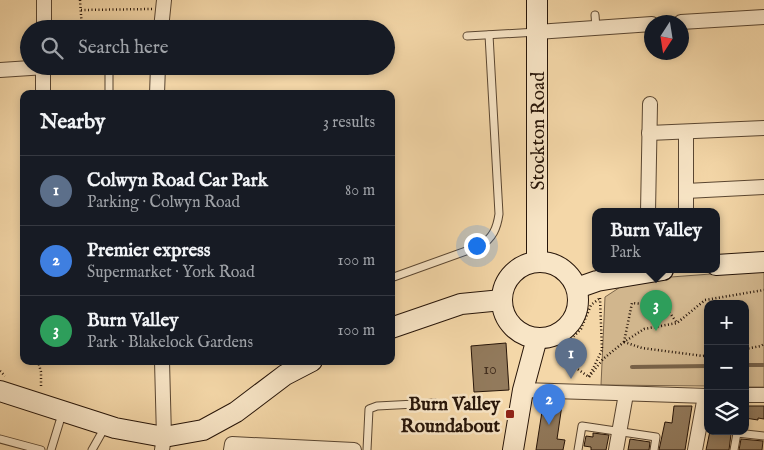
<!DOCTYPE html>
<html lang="en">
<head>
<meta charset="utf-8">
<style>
	:root { --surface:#171b24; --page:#242831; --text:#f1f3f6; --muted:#9ea1a6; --line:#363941; --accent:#c59692 }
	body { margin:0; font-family:"IM FELL English",serif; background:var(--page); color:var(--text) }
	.controls { position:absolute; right:15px; bottom:15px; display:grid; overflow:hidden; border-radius:10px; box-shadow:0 2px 8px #0003 }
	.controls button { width:45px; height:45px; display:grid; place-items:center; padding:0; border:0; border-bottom:1px solid var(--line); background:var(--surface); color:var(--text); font:25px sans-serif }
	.compass { position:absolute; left:644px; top:15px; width:45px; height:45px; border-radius:50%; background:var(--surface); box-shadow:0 2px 8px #0003; rotate:192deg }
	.you { position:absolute; left:476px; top:245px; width:18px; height:18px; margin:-12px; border:4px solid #fff; border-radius:50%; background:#1a73e8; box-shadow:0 0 0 8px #1a73e833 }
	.badge { display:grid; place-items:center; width:32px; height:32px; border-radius:50%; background:var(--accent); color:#fff; font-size:16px; font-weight:700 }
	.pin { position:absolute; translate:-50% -41px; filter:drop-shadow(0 1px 2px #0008) }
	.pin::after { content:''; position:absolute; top:26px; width:18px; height:15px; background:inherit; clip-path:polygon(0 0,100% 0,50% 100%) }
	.popup { position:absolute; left:592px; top:208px; width:128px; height:65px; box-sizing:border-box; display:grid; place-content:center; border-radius:10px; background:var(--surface); filter:drop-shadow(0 1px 4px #0005); font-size:16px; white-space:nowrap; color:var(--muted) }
	.popup b { font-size:19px; color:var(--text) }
	.popup::after { content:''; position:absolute; left:50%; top:100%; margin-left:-10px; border:10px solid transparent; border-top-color:var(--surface) }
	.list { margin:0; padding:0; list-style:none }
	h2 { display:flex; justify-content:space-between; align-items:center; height:65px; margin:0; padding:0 20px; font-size:21px }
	h2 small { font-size:16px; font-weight:400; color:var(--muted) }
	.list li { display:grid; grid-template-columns:32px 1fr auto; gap:15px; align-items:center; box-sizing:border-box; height:70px; padding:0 20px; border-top:1px solid var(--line) }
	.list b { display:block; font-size:19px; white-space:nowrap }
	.list p { margin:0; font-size:16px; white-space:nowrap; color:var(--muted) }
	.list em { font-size:16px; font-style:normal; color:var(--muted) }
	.icon { flex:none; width:28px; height:28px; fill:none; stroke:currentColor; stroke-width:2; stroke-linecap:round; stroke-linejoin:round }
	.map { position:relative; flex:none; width:764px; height:450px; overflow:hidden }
	.search { position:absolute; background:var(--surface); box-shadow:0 2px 8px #0003; left:20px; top:20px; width:375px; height:55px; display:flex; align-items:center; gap:12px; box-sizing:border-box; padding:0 18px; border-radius:28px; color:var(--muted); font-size:19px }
	.panel { position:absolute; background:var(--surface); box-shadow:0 2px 8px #0003; left:20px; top:90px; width:375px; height:275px; border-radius:10px }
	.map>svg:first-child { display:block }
	.green { fill:#d1b68d; stroke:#7c664b }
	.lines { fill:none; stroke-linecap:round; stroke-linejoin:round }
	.stream { stroke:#786248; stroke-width:4 }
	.building { fill:#927a5c; stroke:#271509 }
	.lane-casing { stroke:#5a4631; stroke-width:9 }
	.street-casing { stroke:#5a4631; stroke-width:16 }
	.secondary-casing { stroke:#271509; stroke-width:22 }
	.path { stroke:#271509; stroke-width:2.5; stroke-dasharray:1 2.5; stroke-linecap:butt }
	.lane { stroke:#f8e5c6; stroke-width:7 }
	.street { stroke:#f8e5c6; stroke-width:14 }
	.secondary { stroke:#f8e5c6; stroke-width:20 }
	.poi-dot { fill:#8f2418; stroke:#f8e5c6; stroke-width:2 }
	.labels { text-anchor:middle; stroke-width:5; stroke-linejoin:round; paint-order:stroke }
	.number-label { font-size:16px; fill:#422e1e }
	.street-label { font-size:19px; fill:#271509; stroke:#f8e5c6 }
	.poi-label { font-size:19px; font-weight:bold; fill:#271509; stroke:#f8e5c6; text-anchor:end }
</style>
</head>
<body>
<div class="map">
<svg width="764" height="450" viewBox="0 0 764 450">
	<rect width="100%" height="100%" fill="#f4d7a8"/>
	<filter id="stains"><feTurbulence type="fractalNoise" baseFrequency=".004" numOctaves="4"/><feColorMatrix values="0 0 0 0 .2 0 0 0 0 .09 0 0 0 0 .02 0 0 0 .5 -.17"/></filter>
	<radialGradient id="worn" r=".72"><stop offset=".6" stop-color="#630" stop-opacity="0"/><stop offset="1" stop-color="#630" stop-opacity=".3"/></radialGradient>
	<path class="green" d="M764,270V387H745V304H708V386L601,385L605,297L631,280Z"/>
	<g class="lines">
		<g class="stream">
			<path d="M745,365H764"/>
			<path d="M632,367L708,366"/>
		</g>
	</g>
	<g class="building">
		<path d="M506,343L509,390L474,392L471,346Z"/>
		<path d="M543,405H562L557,439L565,440L563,450H536Z"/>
		<path d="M674,406H692L685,450H659L665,422L672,423Z"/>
		<path d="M745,406H764V419L758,418V420L745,418Z"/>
		<path d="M710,431H724V433L731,434L729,450H706Z"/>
		<path d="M593,433L609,435L606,450H591V447L584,446L586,436L593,437Z"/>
		<path d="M630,439L650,442L649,450H628Z"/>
		<path d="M741,439L763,441L762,450H739Z"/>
	</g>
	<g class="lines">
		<defs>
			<g id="lane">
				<path d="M595,15L596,28"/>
				<path d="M467,36L537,32"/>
				<path d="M109,66V94"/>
				<path d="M391,278L480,246C493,238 497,228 499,214L489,35"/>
				<path d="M0,439L41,450"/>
				<path d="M51,450L62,414"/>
				<path d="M92,450L105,427"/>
				<path d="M367,450L369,409L377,406L435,403"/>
				<path d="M578,450L582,426L656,437L654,450"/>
				<path d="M734,450L737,433L764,436"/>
			</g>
			<g id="street">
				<path d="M681,22L764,17"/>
				<path d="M44,29V0"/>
				<path d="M161,29L164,0"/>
				<path d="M537,32L652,24"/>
				<path d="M0,70L61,66"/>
				<path d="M43,94V66"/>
				<path d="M157,94L158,66"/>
				<path d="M686,132V212"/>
				<path d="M649,133L764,128"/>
				<path d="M686,191L764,187"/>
				<path d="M648,212L650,104"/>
				<path d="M523,390L708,396"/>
				<path d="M745,395H764"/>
				<path d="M162,450L164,437L162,361"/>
				<path d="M231,450L232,444L354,450"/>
				<path d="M616,450L626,394"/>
				<path d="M695,450L705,396"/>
			</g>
			<g id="secondary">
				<path d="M537,262V0"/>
				<circle cx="540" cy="300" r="38"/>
				<path d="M716,265L764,262"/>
				<path d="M577,288L597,281L663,270"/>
				<path d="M391,328L461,304L502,300"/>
				<path d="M0,391L115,428L164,437L203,430L236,412L285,375L312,361"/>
				<path d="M513,450L523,390L537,338"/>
			</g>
		</defs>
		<use href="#lane" class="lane-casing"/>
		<use href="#street" class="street-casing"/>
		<use href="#secondary" class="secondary-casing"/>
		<g class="path">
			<path d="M80,0L82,29"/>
			<path d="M81,10L152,9"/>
			<path d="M600,298L602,350L589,377L556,354L581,329L591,305Z"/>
			<path d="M624,342L632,303L665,306L677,323"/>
			<path d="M624,342L642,348L703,356L708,355"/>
			<path d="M745,349L761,346L764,344"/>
			<path d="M38,361L41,372V387"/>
			<path d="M0,371L5,376"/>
			<path d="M589,377L603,359L624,342L644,329L677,323L705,300L764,290"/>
		</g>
		<use href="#lane" class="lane"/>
		<use href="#street" class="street"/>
		<use href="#secondary" class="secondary"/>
	</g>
	<rect class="poi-dot" x="505" y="409" width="10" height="10" rx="2.5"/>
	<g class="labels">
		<g class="number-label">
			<text x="490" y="374">10</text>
		</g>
		<g class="street-label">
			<text transform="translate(537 131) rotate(-90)" y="7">Stockton Road</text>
		</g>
		<g class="poi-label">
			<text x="500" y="410">Burn Valley<tspan x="500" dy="22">Roundabout</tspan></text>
		</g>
	</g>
	<rect width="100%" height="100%" filter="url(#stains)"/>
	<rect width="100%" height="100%" fill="url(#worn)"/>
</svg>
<div class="controls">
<button>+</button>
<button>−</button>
<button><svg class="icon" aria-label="layers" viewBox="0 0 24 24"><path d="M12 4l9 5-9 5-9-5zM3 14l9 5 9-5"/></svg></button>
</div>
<svg class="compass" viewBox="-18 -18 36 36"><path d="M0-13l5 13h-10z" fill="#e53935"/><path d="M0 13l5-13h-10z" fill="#9ea1a6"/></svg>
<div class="you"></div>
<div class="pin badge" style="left:571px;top:379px;background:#5c6f8a">1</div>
<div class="pin badge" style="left:549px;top:425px;background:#3f7fe0">2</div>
<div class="pin badge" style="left:656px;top:331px;background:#2e9e5b">3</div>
<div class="popup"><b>Burn Valley</b>Park</div>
<div class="search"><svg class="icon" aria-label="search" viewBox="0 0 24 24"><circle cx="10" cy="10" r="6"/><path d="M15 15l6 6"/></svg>Search here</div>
<section class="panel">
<h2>Nearby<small>3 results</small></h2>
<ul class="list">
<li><span class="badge" style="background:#5c6f8a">1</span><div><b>Colwyn Road Car Park</b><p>Parking · Colwyn Road</p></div><em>80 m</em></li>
<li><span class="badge" style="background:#3f7fe0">2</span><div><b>Premier express</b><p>Supermarket · York Road</p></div><em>100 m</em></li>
<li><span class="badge" style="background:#2e9e5b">3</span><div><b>Burn Valley</b><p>Park · Blakelock Gardens</p></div><em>100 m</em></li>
</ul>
</section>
</div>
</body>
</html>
